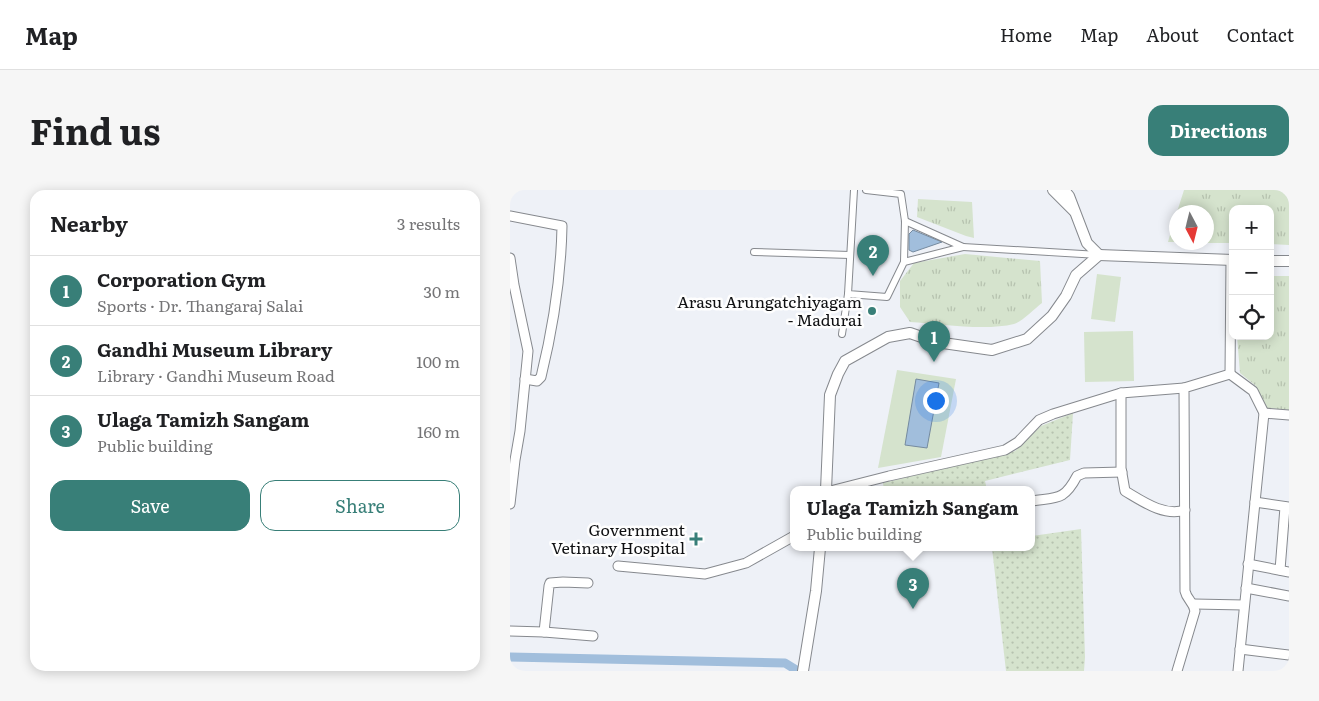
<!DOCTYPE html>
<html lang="en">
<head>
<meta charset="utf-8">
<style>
	:root { --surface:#fff; --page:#f6f6f6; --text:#202124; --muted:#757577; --line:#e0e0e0; --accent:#387f78 }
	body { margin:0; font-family:Literata,serif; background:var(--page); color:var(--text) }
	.controls { position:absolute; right:15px; top:15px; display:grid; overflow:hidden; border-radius:10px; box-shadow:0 2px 12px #0003 }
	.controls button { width:45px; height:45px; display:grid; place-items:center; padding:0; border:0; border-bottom:1px solid var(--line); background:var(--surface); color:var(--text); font:25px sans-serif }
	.compass { position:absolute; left:659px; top:15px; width:45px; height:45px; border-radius:50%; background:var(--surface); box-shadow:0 2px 12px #0003; rotate:173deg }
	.you { position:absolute; left:425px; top:210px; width:18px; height:18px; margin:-12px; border:4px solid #fff; border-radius:50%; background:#1a73e8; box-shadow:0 0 0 8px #1a73e833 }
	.badge { display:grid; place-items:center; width:32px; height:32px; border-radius:50%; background:var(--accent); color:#fff; font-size:16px; font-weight:700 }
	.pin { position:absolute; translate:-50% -41px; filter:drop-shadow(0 1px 2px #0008) }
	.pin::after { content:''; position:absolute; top:26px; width:18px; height:15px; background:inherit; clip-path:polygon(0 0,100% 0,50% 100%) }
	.popup { position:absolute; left:280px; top:296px; width:245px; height:65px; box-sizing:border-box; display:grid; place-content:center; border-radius:10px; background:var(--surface); filter:drop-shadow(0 1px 4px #0005); font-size:16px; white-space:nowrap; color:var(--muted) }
	.popup b { font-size:19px; color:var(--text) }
	.popup::after { content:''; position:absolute; left:50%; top:100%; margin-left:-10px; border:10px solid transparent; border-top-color:var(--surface) }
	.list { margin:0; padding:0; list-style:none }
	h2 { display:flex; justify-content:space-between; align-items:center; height:65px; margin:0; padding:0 20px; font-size:21px }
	h2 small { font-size:16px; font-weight:400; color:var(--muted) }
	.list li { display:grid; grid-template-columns:32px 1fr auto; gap:15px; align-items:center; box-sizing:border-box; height:70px; padding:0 20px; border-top:1px solid var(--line) }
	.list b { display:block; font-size:19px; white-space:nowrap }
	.list p { margin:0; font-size:16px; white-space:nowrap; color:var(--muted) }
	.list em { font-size:16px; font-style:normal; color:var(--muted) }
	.actions { display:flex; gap:10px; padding:15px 20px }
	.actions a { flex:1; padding:11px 0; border:1px solid var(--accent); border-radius:15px; text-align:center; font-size:18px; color:var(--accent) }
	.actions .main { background:var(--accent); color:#fff }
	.icon { flex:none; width:28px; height:28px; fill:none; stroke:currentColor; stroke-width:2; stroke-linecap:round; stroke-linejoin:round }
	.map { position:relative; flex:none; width:779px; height:481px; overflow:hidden; border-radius:15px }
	header { display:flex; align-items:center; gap:30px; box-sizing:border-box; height:70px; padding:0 25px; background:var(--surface); border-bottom:1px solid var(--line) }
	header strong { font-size:24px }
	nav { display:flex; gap:28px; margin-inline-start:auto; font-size:18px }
	.intro { display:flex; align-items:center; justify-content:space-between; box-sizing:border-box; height:120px; padding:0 30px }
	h1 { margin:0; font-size:35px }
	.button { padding:12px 22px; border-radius:15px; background:var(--accent); color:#fff; font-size:18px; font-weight:700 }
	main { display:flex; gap:30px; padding:0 30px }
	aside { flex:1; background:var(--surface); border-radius:15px; box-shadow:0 2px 12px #0003 }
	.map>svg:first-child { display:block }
	.grass { fill:url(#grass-dots) }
	.park { fill:url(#park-tufts) }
	.pitch { fill:#d5e3cd }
	.water { fill:#a1bedc; stroke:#758a9f }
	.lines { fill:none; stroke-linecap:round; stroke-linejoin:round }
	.canal { stroke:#a1bedc; stroke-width:9 }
	.pedestrian-casing { stroke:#86898e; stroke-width:8 }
	.minor-casing { stroke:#86898e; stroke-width:11 }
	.tertiary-casing { stroke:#86898e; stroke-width:12 }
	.pedestrian { stroke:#fff; stroke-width:6 }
	.minor { stroke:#fff; stroke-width:9 }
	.tertiary { stroke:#fff; stroke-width:10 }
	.poi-dot { fill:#387f78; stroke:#fefefe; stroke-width:2 }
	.labels { text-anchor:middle; stroke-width:5; stroke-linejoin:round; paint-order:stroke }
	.poi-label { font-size:16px; fill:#0f1012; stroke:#fefefe; text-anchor:end }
</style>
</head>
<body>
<header>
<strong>Map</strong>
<nav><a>Home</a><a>Map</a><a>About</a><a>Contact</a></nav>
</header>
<div class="intro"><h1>Find us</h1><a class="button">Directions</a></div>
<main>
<aside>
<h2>Nearby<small>3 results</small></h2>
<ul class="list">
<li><span class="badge">1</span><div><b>Corporation Gym</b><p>Sports · Dr. Thangaraj Salai</p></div><em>30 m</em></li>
<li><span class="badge">2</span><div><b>Gandhi Museum Library</b><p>Library · Gandhi Museum Road</p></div><em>100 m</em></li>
<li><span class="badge">3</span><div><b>Ulaga Tamizh Sangam</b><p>Public building</p></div><em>160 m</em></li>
</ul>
<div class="actions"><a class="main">Save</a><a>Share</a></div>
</aside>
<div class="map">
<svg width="779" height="481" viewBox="0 0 779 481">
	<defs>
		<pattern id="grass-dots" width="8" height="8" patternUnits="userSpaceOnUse" patternTransform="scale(1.25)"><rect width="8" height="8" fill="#d5e3cd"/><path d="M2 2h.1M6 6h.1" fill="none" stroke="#b6c2af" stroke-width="1.8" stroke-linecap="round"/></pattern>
		<pattern id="park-tufts" width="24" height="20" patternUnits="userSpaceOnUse" patternTransform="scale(1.25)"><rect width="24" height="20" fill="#d5e3cd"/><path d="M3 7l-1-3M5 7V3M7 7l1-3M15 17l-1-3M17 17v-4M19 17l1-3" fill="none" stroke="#b6c2af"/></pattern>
	</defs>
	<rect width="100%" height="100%" fill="#eef1f7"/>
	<g class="grass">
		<path d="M563,223L560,270L475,291L477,300H374L373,293L505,261L531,236Z"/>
		<path d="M571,339L575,467L574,481H496L482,358H522V346Z"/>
	</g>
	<g class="park">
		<path d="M674,0H779V55L760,54V19H723V53H678L696,52V22H667Z"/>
		<path d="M408,9L462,12L464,48L456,46L407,27Z"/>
		<path d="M666,23V52H658Z"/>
		<path d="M455,64L530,71L532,113C524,119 513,131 504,134C476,141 429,134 400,132L390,117V91L404,73Z"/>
		<path d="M760,86H779V220L757,218L746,196L730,183L727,146H760Z"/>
	</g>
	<g class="pitch">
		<path d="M587,84L611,87L605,132L581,129Z"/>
		<path d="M623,141L624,191L575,192L574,142Z"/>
		<path d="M387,180L446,189L431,267L368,278Z"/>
	</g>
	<g class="water">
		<path d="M403,40L432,52L403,62L399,60V44Z"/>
		<path d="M406,189L429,193L417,258L395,255Z"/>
	</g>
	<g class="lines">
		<path class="canal" d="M0,467L275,473L288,481"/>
		<defs>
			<g id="pedestrian">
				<path d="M344,0L338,104L377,107L394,72L453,57L395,31"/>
				<path d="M356,0L391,4L395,31L394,72"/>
				<path d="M453,57L589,65"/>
				<path d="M244,62L340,65"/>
				<path d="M332,144L338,104"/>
			</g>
			<g id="minor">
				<path d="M0,26L52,36C51,87 43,138 31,187L27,191L15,189"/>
				<path d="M0,68L4,95L18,161L10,241L5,270L0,314"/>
				<path d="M720,184L743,201L754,223L728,481"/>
				<path d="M611,203V278L615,301C632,311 654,327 675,320"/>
				<path d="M754,223L779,225"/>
				<path d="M324,300L379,286L495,260L508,252L529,230L543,224L611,203L674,198"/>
				<path d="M522,311C547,307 554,311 567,286L574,283L612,282"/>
				<path d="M745,312L779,317"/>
				<path d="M738,374L779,382"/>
				<path d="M108,376L195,384L236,373L284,346"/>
				<path d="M770,380L775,317"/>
				<path d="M736,398L779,406"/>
				<path d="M684,414L734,415"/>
				<path d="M0,441L34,442L39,396L40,393L53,392L78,393"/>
				<path d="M34,442L83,446"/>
				<path d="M730,459L779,465"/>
				<path d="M667,481L685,421C683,411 677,410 675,401L674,198L720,184L721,69"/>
			</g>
			<g id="tertiary">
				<path d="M543,0L564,21"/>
				<path d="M554,0L559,6L577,53L589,65"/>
				<path d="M589,65L723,70"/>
				<path d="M760,71H779"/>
				<path d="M316,300L320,205L328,184L335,171L378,147L400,143L426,152L482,160L517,149L542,126L556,106L566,85L589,65"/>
				<path d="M293,481L306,401L310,358"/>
			</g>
		</defs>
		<use href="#pedestrian" class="pedestrian-casing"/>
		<use href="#minor" class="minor-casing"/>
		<use href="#tertiary" class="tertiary-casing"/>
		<use href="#pedestrian" class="pedestrian"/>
		<use href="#minor" class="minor"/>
		<use href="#tertiary" class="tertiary"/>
	</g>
	<g class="poi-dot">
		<circle cx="362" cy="121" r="5"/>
		<path d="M183.5 341.5h5v5h5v5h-5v5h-5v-5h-5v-5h5z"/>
	</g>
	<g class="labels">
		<g class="poi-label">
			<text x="352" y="118">Arasu Arungatchiyagam<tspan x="352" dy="18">- Madurai</tspan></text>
			<text x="175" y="346">Government<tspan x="175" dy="18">Vetinary Hospital</tspan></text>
		</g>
	</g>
</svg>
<div class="controls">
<button>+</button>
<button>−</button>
<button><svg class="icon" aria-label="locate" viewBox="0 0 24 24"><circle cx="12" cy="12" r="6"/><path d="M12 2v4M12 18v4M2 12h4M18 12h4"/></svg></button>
</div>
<svg class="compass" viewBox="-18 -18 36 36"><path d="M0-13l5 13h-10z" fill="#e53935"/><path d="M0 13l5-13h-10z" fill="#757577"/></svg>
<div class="you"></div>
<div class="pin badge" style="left:424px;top:172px">1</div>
<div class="pin badge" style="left:363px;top:86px">2</div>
<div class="pin badge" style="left:403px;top:419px">3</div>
<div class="popup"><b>Ulaga Tamizh Sangam</b>Public building</div>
</div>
</main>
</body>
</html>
